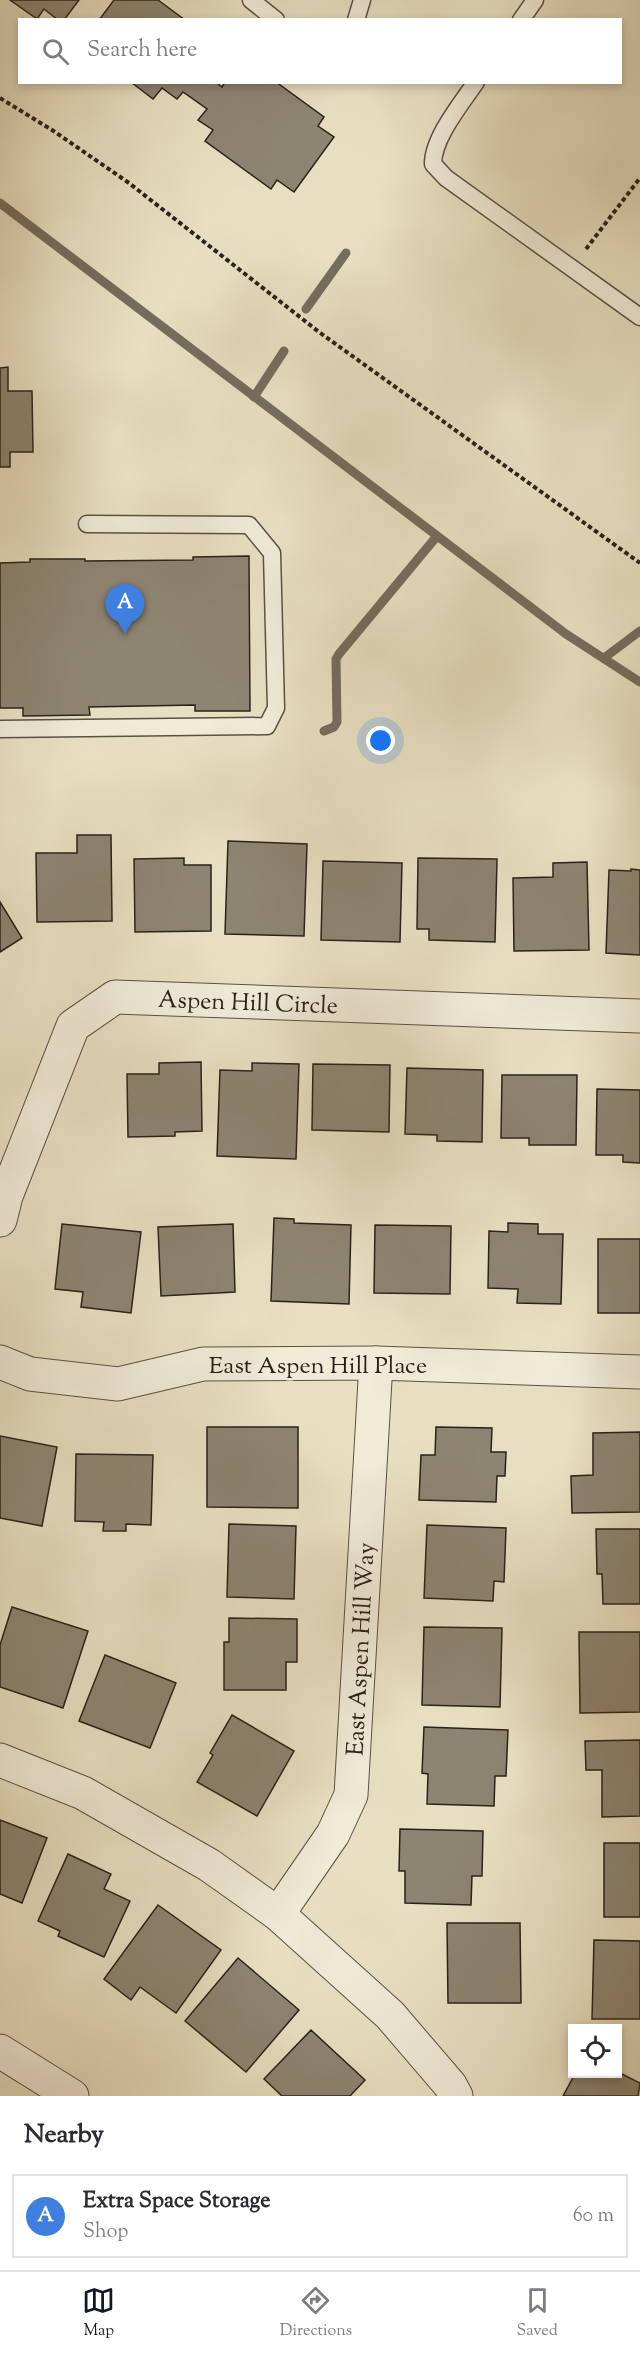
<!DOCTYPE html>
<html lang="en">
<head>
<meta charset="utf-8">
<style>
	:root { --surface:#fff; --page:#f7f7f7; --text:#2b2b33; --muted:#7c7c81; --line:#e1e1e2; --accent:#111827 }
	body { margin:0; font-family:"Sorts Mill Goudy",serif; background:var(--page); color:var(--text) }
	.controls { position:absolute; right:18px; bottom:18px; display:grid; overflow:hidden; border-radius:0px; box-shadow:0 3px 9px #0003 }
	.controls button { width:54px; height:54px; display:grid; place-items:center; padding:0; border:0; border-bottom:2px solid var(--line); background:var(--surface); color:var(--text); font:30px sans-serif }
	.you { position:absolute; left:381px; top:741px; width:21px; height:21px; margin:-15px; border:4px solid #fff; border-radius:50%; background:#1a73e8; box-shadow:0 0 0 9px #1a73e833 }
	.badge { display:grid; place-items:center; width:39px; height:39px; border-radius:50%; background:var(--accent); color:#fff; font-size:20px; font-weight:700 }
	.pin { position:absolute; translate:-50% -50px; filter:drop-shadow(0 2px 3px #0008) }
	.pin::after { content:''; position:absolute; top:32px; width:21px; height:18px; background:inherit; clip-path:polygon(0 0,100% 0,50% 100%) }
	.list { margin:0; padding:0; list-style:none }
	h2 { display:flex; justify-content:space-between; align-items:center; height:78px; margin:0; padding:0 24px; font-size:26px }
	h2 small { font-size:20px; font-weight:400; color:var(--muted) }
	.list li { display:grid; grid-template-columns:39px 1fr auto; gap:18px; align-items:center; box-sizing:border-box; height:84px; margin:0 12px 12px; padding:0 12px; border:2px solid var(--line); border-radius:0px }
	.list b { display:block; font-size:22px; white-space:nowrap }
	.list p { margin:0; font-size:20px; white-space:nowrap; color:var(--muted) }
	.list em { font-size:20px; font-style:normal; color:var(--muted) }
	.icon { flex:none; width:33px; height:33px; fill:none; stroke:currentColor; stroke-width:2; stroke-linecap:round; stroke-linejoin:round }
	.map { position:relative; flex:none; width:640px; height:2096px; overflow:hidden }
	.search { position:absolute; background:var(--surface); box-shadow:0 3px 9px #0003; left:18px; right:18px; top:18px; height:66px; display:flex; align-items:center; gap:15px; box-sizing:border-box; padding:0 21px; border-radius:0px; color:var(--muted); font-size:22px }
	.sheet { height:174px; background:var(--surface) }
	nav { display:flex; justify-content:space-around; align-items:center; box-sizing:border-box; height:84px; border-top:2px solid var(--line); background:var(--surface); font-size:16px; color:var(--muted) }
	nav a { display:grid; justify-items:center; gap:3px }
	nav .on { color:var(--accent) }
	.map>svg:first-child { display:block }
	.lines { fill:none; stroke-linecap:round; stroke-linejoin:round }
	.stream { stroke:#756d5c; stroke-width:9 }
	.building { fill:#8d8471; stroke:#2a2219; stroke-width:1.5 }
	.service-casing { stroke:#5a5143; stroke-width:19 }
	.minor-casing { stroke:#5a5143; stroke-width:35 }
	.tertiary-casing { stroke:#5a5143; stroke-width:35 }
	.path { stroke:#2a2219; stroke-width:4; stroke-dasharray:4.5 3; stroke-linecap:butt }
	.service { stroke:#f0ead7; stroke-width:16 }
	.minor { stroke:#f0ead7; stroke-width:33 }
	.tertiary { stroke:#f0ead7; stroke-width:33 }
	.labels { text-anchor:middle; stroke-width:5; stroke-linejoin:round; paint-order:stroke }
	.street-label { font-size:24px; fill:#2a2219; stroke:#f0ead7 }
</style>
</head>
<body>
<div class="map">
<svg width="640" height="2096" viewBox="0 0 640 2096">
	<rect width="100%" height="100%" fill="#e8dfc2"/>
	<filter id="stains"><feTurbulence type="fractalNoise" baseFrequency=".00333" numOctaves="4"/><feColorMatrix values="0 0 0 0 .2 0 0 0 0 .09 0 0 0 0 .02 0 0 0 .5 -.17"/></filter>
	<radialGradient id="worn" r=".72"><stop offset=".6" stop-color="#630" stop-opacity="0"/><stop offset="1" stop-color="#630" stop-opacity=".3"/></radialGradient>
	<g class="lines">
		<g class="stream">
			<path d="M0,203L566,634L640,682"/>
			<path d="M306,309L346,253"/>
			<path d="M254,397L284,351"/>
			<path d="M604,658L640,631"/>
			<path d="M324,731L334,727L337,722L336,659L339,654L437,536"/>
		</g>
	</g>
	<g class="building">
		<path d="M10,0H79L64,20H58L44,9L37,19Z"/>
		<path d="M114,0H158L185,20H99Z"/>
		<path d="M131,82H216L222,87L225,82H276L324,117L318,126L334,137L294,192L277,180L271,189L205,141L213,130L198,120L207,109L183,92L177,99L162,88L153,99Z"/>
		<path d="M8,367V391H32L33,452H10V467H0V368Z"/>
		<path d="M249,556L250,711H195V705L89,707L90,715L23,716V708H0V563L30,562V559H85V561L193,560V557Z"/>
		<path d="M77,835H111L112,921L37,922L36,853H77Z"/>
		<path d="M228,841L307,844L304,936L225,934Z"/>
		<path d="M184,858V865H211V931L135,932L134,859Z"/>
		<path d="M418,858L497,859L495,942L429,940V929H417Z"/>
		<path d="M323,861L402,863L400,942L321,940Z"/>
		<path d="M587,862L589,950L514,951L513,878L553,877V863Z"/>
		<path d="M631,869L640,870V955L606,953L609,870L631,871Z"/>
		<path d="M0,902L22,938L0,952Z"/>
		<path d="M201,1062L202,1131L175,1132V1136L128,1137L127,1074H159V1063Z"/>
		<path d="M252,1063L299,1064L296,1159L217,1156L220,1070L252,1071Z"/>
		<path d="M313,1064L390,1065L389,1132L312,1130Z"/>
		<path d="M407,1068L483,1070L482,1142L437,1141V1135L405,1134Z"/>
		<path d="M502,1075H577L576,1145H529V1138H501Z"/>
		<path d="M597,1089L640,1090V1163L623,1162V1155H596Z"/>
		<path d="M274,1218L294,1219V1223L351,1225L349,1304L271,1301Z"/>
		<path d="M508,1223L538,1224V1234H563L561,1304L517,1303L518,1289L488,1288L489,1231L508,1232Z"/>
		<path d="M62,1224L141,1232L131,1313L81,1307L83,1292L55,1289Z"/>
		<path d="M233,1224L235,1292L161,1296L158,1227Z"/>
		<path d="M375,1225L451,1226L450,1294L374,1293Z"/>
		<rect x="598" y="1239" width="42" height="74"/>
		<path d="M207,1427H298V1508L207,1507Z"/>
		<path d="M436,1427L492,1428L491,1452H506L505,1476H497L496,1502L419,1500L421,1455H435Z"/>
		<path d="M640,1432V1512L572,1513L571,1476L593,1475V1433Z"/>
		<path d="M0,1436L57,1447L42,1526L0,1518Z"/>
		<path d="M76,1454L153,1455L151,1525L126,1524V1531H103L104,1522L75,1521Z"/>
		<path d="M229,1524L296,1526L294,1599L227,1597Z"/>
		<path d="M427,1525L506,1528L504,1582L494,1581L493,1601L424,1598Z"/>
		<path d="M596,1529H640V1604H603L602,1574H597Z"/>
		<path d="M12,1607L88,1631L63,1708L0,1687V1645Z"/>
		<path d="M229,1618L297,1619V1662H286V1690H224V1642H229Z"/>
		<path d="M424,1627L502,1628L500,1707L422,1705Z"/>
		<path d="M579,1632H640V1712L580,1713Z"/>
		<path d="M105,1655L176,1683L150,1748L79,1721Z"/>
		<path d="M232,1715L294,1751L257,1816L197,1782L213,1755L210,1753Z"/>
		<path d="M424,1727L508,1730L506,1776H495L494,1806L427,1804L428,1774L422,1773Z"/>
		<path d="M640,1740V1816L602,1817V1770H586L585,1741Z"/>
		<path d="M0,1820L47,1838L22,1903L0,1894Z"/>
		<path d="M400,1829L483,1831L482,1876H472L471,1905L405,1903V1871H399Z"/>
		<rect x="604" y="1843" width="36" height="74"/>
		<path d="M68,1854L111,1874L104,1889L130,1901L104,1957L58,1936L60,1931L38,1921Z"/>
		<path d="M158,1905L221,1950L176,2013L140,1987L131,2000L104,1979Z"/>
		<path d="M447,1923H520L521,2003H448Z"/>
		<path d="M594,1940L640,1941V2019H592Z"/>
		<path d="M238,1958L299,2010L246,2072L185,2021Z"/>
		<path d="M311,2030L365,2080L350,2096H282L264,2079Z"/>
		<path d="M618,2072L640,2083L638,2096H563L575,2074Z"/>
	</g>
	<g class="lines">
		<defs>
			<g id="service">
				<path d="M251,0L276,20"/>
				<path d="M356,20L362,0"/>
				<path d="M521,20L535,0"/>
				<path d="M476,82C461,104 433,138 433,164L446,178L640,317"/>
				<path d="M0,729L267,726L276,708L272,553L249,525L87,524"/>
			</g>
			<g id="minor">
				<path d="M0,1220L6,1196L73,1026L115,997L640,1016"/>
				<path d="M0,1362L30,1374L118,1384L203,1364L376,1363L640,1372"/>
				<path d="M0,1760L83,1793L209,1865L278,1914L390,2015L450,2085L456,2096"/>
				<path d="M278,1914L333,1834L351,1795L376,1363"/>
			</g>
			<path id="tertiary" d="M0,2051L72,2096"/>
		</defs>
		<use href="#service" class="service-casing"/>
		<use href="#minor" class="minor-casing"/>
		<use href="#tertiary" class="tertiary-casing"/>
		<g class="path">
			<path d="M0,98L52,130L129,183L319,332L640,563"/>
			<path d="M586,249L640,178"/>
		</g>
		<use href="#service" class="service"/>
		<use href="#minor" class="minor"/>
		<use href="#tertiary" class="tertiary"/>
	</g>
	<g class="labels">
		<g class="street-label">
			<text transform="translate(248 1002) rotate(2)" y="8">Aspen Hill Circle</text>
			<text x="318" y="1373">East Aspen Hill Place</text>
			<text transform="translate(360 1649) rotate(-87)" y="8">East Aspen Hill Way</text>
		</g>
	</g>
	<rect width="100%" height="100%" filter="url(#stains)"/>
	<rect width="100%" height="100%" fill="url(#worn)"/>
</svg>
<div class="controls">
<button><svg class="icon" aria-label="locate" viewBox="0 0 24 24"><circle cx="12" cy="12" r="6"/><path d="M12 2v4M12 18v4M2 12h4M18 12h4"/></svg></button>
</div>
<div class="you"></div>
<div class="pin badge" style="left:125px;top:634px;background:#3f7fe0">A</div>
<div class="search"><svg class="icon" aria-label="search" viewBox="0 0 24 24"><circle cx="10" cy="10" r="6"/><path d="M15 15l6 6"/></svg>Search here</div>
</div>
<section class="sheet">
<h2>Nearby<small></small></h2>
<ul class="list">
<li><span class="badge" style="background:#3f7fe0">A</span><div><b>Extra Space Storage</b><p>Shop</p></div><em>60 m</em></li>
</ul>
</section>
<nav>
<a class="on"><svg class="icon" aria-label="map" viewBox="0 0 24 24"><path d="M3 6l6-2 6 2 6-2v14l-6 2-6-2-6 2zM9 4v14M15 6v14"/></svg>Map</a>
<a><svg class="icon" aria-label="directions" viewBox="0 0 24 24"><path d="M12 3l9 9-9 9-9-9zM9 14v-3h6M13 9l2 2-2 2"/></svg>Directions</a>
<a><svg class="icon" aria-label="saved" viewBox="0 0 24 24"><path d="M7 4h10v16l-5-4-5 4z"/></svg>Saved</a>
</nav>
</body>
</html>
